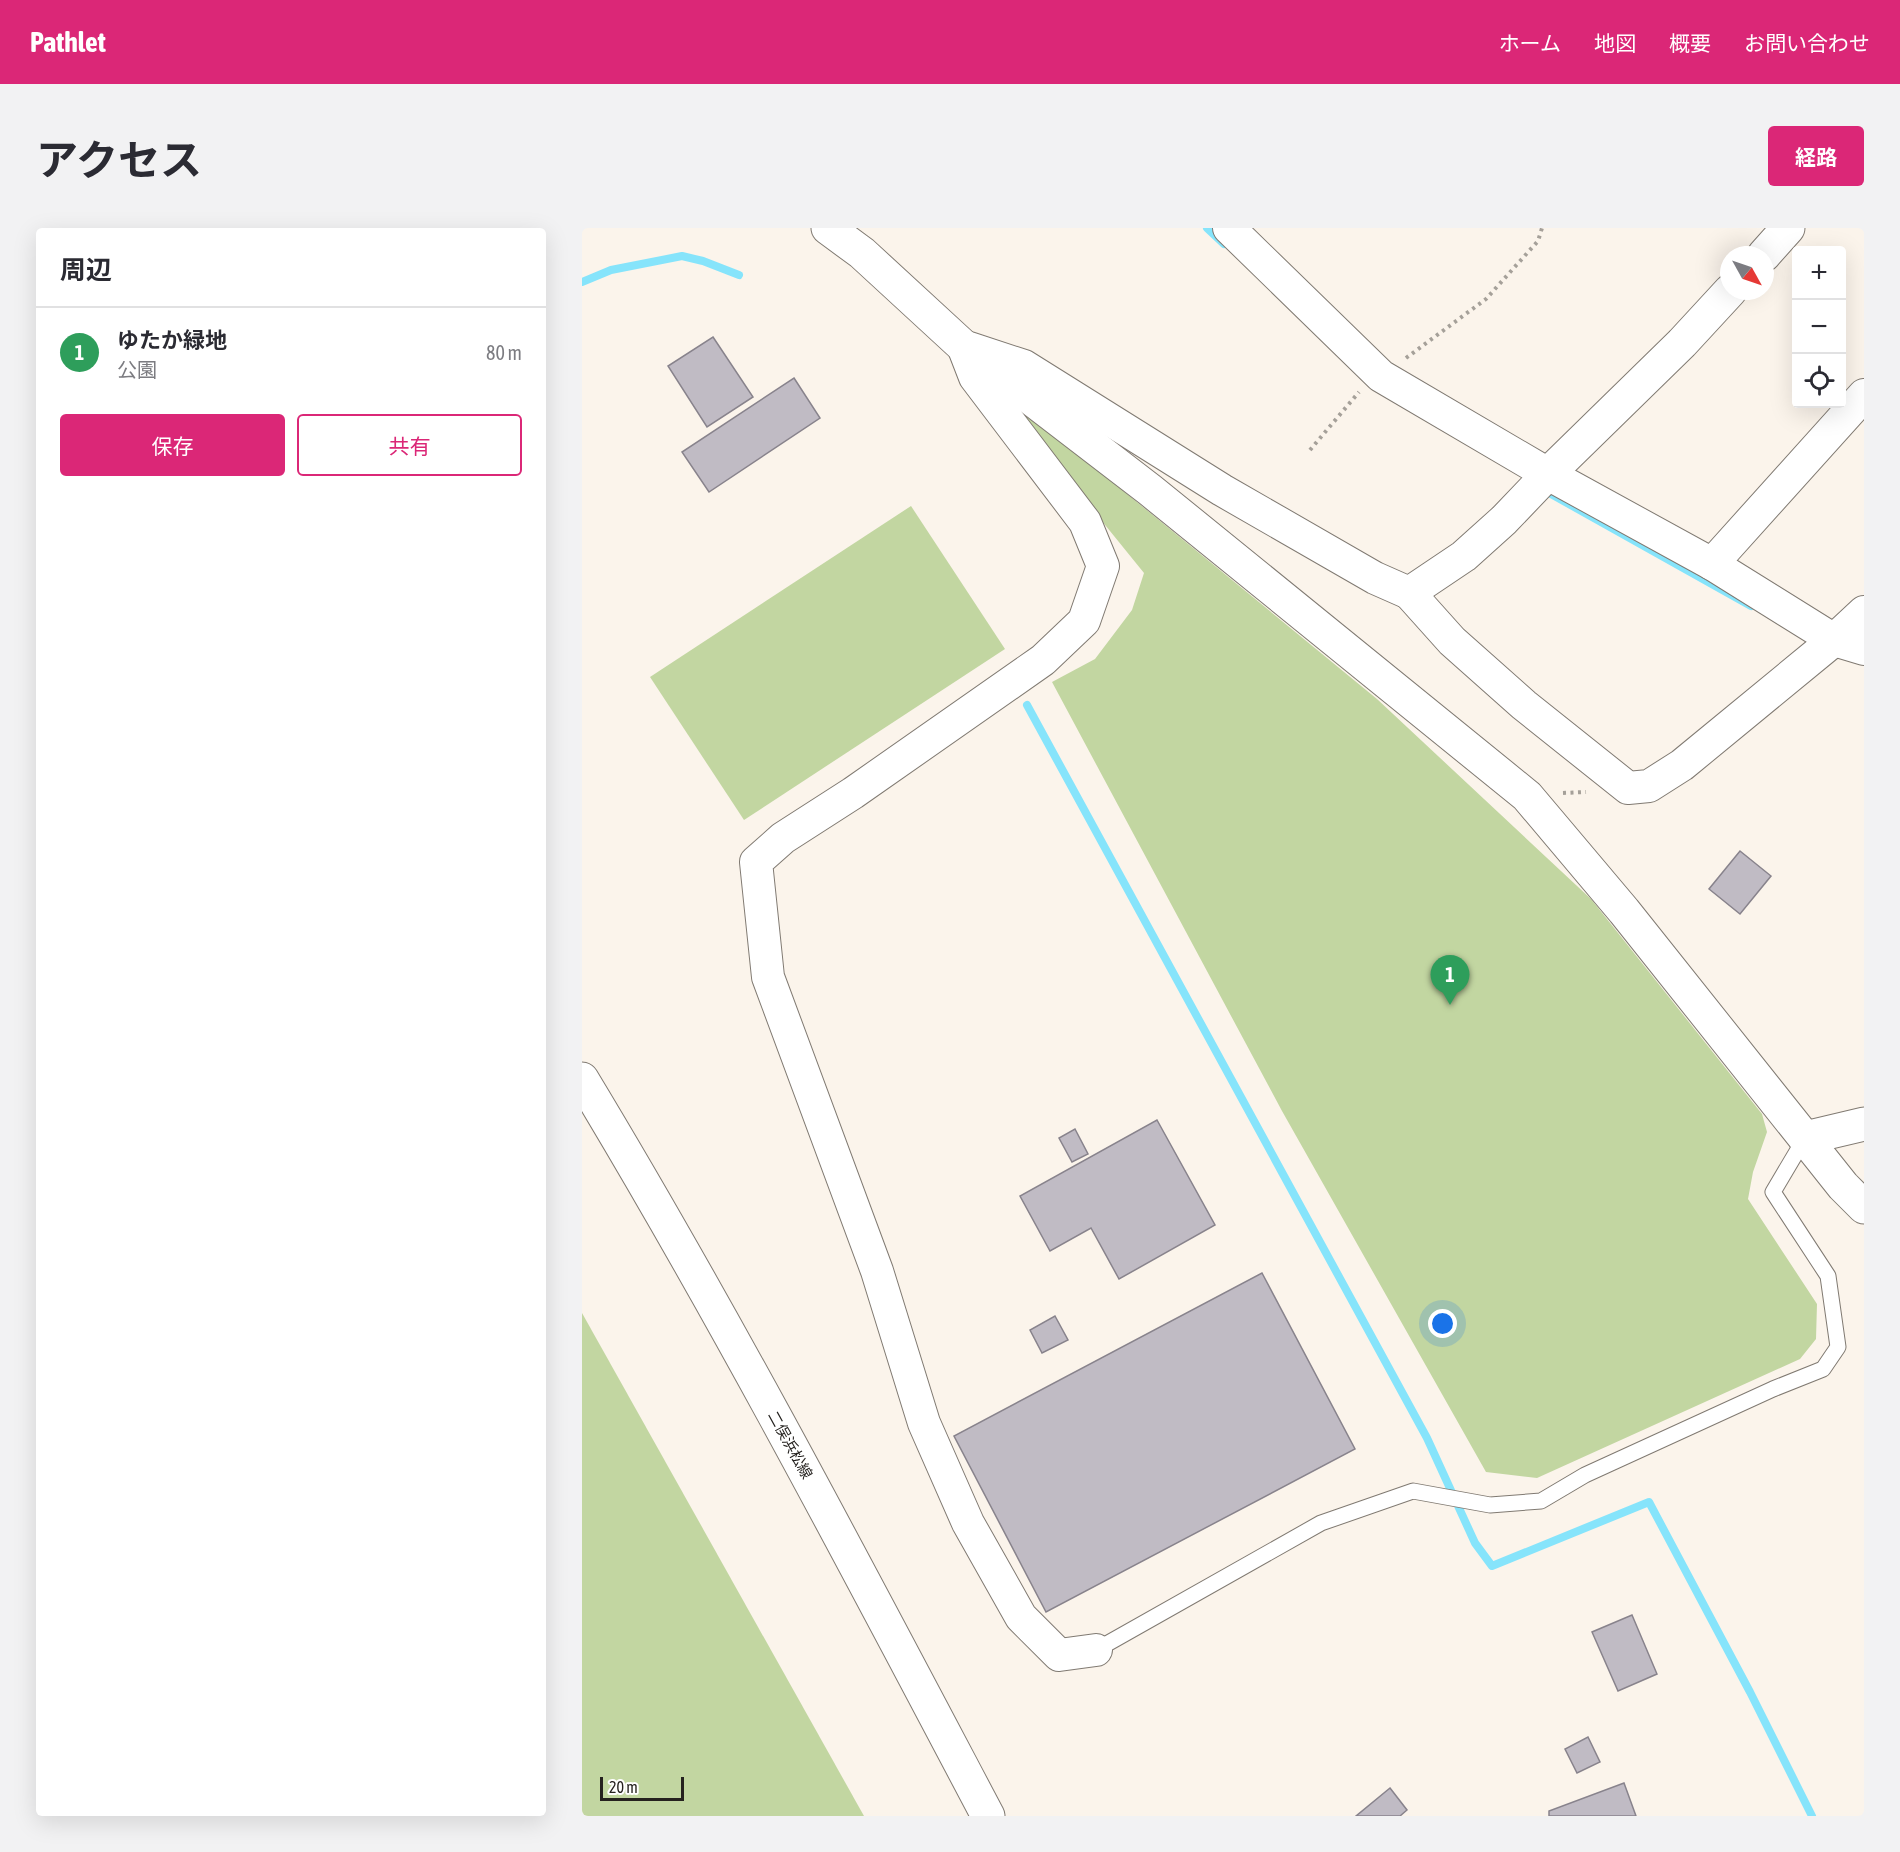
<!DOCTYPE html>
<html lang="ja">
<head>
<meta charset="utf-8">
<style>
	:root { --surface:#fff; --page:#f2f2f3; --text:#2b2b33; --muted:#7c7c81; --line:#e1e1e2; --accent:#db2777 }
	body { margin:0; font-family:"Asap Condensed","Noto Sans JP",sans-serif; background:var(--page); color:var(--text) }
	.controls { position:absolute; right:18px; top:18px; display:grid; overflow:hidden; border-radius:6px; box-shadow:0 6px 24px #0002 }
	.controls button { width:54px; height:54px; display:grid; place-items:center; padding:0; border:0; border-bottom:2px solid var(--line); background:var(--surface); color:var(--text); font:30px sans-serif }
	.compass { position:absolute; left:1138px; top:18px; width:54px; height:54px; border-radius:50%; background:var(--surface); box-shadow:0 6px 24px #0002; rotate:130deg }
	.scale { position:absolute; left:18px; bottom:15px; width:84px; box-sizing:border-box; padding-left:6px; border:3px solid #25221f; border-top:0; font-size:16px; line-height:21px; white-space:nowrap; color:#25221f; -webkit-text-stroke:4px #fff; paint-order:stroke }
	.you { position:absolute; left:861px; top:1096px; width:21px; height:21px; margin:-15px; border:4px solid #fff; border-radius:50%; background:#1a73e8; box-shadow:0 0 0 9px #1a73e833 }
	.badge { display:grid; place-items:center; width:39px; height:39px; border-radius:50%; background:var(--accent); color:#fff; font-size:20px; font-weight:700 }
	.pin { position:absolute; translate:-50% -50px; filter:drop-shadow(0 2px 3px #0008) }
	.pin::after { content:''; position:absolute; top:32px; width:21px; height:18px; background:inherit; clip-path:polygon(0 0,100% 0,50% 100%) }
	.list { margin:0; padding:0; list-style:none }
	h2 { display:flex; justify-content:space-between; align-items:center; height:78px; margin:0; padding:0 24px; font-size:26px }
	h2 small { font-size:20px; font-weight:400; color:var(--muted) }
	.list li { display:grid; grid-template-columns:39px 1fr auto; gap:18px; align-items:center; box-sizing:border-box; height:90px; padding:0 24px; border-top:2px solid var(--line) }
	.list b { display:block; font-size:22px; white-space:nowrap }
	.list p { margin:0; font-size:20px; white-space:nowrap; color:var(--muted) }
	.list em { font-size:20px; font-style:normal; color:var(--muted) }
	.actions { display:flex; gap:12px; padding:18px 24px }
	.actions a { flex:1; padding:14px 0; border:2px solid var(--accent); border-radius:6px; text-align:center; font-size:21px; color:var(--accent) }
	.actions .main { background:var(--accent); color:#fff }
	.icon { flex:none; width:33px; height:33px; fill:none; stroke:currentColor; stroke-width:2; stroke-linecap:round; stroke-linejoin:round }
	.map { position:relative; flex:none; width:1282px; height:1588px; overflow:hidden; border-radius:6px }
	header { display:flex; align-items:center; gap:36px; box-sizing:border-box; height:84px; padding:0 30px; background:var(--accent); color:#fff }
	header strong { font-size:28px }
	nav { display:flex; gap:33px; margin-inline-start:auto; font-size:21px }
	.intro { display:flex; align-items:center; justify-content:space-between; box-sizing:border-box; height:144px; padding:0 36px }
	h1 { margin:0; font-size:42px }
	.button { padding:15px 27px; border-radius:6px; background:var(--accent); color:#fff; font-size:21px; font-weight:700 }
	main { display:flex; gap:36px; padding:0 36px }
	aside { flex:1; background:var(--surface); border-radius:6px; box-shadow:0 6px 24px #0002 }
	.map>svg:first-child { display:block }
	.green { fill:#c2d6a1 }
	.lines { fill:none; stroke-linecap:round; stroke-linejoin:round }
	.stream { stroke:#86e4fb; stroke-width:8 }
	.building { fill:#c0bbc4; stroke:#88838c; stroke-width:1.5 }
	.service-casing { stroke:#807a72; stroke-width:17 }
	.minor-casing { stroke:#807a72; stroke-width:34 }
	.tertiary-casing { stroke:#807a72; stroke-width:35 }
	.secondary-casing { stroke:#807a72; stroke-width:35 }
	.path { stroke:#a5a099; stroke-width:4; stroke-dasharray:3 4.5; stroke-linecap:butt }
	.service { stroke:#fff; stroke-width:15 }
	.minor { stroke:#fff; stroke-width:32 }
	.tertiary { stroke:#fff; stroke-width:33 }
	.secondary { stroke:#fff; stroke-width:33 }
	.labels { text-anchor:middle; stroke-width:5; stroke-linejoin:round; paint-order:stroke }
	.street-label { font-size:15px; fill:#25221f; stroke:#fff }
</style>
</head>
<body>
<header>
<strong>Pathlet</strong>
<nav><a>ホーム</a><a>地図</a><a>概要</a><a>お問い合わせ</a></nav>
</header>
<div class="intro"><h1>アクセス</h1><a class="button">経路</a></div>
<main>
<aside>
<h2>周辺<small></small></h2>
<ul class="list">
<li><span class="badge" style="background:#2e9e5b">1</span><div><b>ゆたか緑地</b><p>公園</p></div><em>80 m</em></li>
</ul>
<div class="actions"><a class="main">保存</a><a>共有</a></div>
</aside>
<div class="map">
<svg width="1282" height="1588" viewBox="0 0 1282 1588">
	<rect width="100%" height="100%" fill="#fbf4eb"/>
	<g class="green">
		<path d="M427,169L795,471L1009,671L1180,886L1185,904L1171,944L1166,971L1235,1076L1234,1111L1218,1131L955,1250L904,1244L700,883L470,454L513,431L550,382L562,345L498,266Z"/>
		<path d="M329,278L423,421L162,592L68,449Z"/>
		<path d="M0,1085L282,1588H0Z"/>
	</g>
	<g class="lines">
		<g class="stream">
			<path d="M625,0L642,16"/>
			<path d="M0,54L29,42L100,28L121,33L157,47"/>
			<path d="M969,266L1169,378"/>
			<path d="M445,477L845,1210L893,1315L910,1338L1067,1274L1168,1464L1230,1588"/>
		</g>
	</g>
	<g class="building">
		<path d="M131,109L171,169L125,199L86,138Z"/>
		<path d="M212,150L238,190L127,264L100,224Z"/>
		<path d="M1158,623L1189,648L1158,686L1127,661Z"/>
		<path d="M575,892L633,997L537,1051L509,1000L468,1023L438,968Z"/>
		<path d="M493,901L506,926L490,934L477,910Z"/>
		<path d="M680,1045L773,1221L464,1384L372,1208Z"/>
		<path d="M473,1088L486,1112L460,1125L448,1102Z"/>
		<path d="M1050,1387L1075,1446L1036,1463L1010,1404Z"/>
		<path d="M1006,1509L1018,1534L995,1545L983,1521Z"/>
		<path d="M1042,1555L1054,1588H967V1583Z"/>
		<path d="M808,1560L825,1582L818,1588H774Z"/>
	</g>
	<g class="lines">
		<defs>
			<path id="service" d="M514,1422L739,1295L831,1263L908,1277L959,1273L1003,1247L1191,1161L1241,1141L1256,1119L1246,1048L1191,964L1223,910"/>
			<g id="minor">
				<path d="M647,0L799,148L966,246L1130,336L1252,412L1282,421"/>
				<path d="M381,118L393,149L503,294L521,338L502,393L461,432L271,565L201,610L174,634L186,749L295,1043L342,1195L386,1295L439,1389L477,1427L514,1422"/>
				<path d="M387,120L442,138L640,262L793,350L827,365L882,328L922,292L966,246"/>
				<path d="M1130,336L1282,167"/>
				<path d="M827,365L870,413L942,477L1046,560L1067,558L1100,537L1252,412L1282,384"/>
			</g>
			<g id="tertiary">
				<path d="M246,0L280,25L381,118L568,262L945,568L1042,683L1261,958L1282,979"/>
				<path d="M1182,27L1206,0"/>
				<path d="M966,246L1100,115L1148,63"/>
				<path d="M1223,910L1282,896"/>
			</g>
			<path id="secondary" d="M0,851C145,1091 275,1340 406,1588"/>
		</defs>
		<use href="#service" class="service-casing"/>
		<use href="#minor" class="minor-casing"/>
		<use href="#tertiary" class="tertiary-casing"/>
		<use href="#secondary" class="secondary-casing"/>
		<g class="path">
			<path d="M824,130L904,71L956,13L960,0"/>
			<path d="M728,222L777,164"/>
			<path d="M981,565L1004,564"/>
		</g>
		<use href="#service" class="service"/>
		<use href="#minor" class="minor"/>
		<use href="#tertiary" class="tertiary"/>
		<use href="#secondary" class="secondary"/>
	</g>
	<g class="labels">
		<g class="street-label">
			<text transform="translate(208 1217) rotate(61)" y="5">二俣浜松線</text>
		</g>
	</g>
</svg>
<div class="controls">
<button>+</button>
<button>−</button>
<button><svg class="icon" aria-label="locate" viewBox="0 0 24 24"><circle cx="12" cy="12" r="6"/><path d="M12 2v4M12 18v4M2 12h4M18 12h4"/></svg></button>
</div>
<svg class="compass" viewBox="-18 -18 36 36"><path d="M0-13l5 13h-10z" fill="#e53935"/><path d="M0 13l5-13h-10z" fill="#7c7c81"/></svg>
<div class="scale">20 m</div>
<div class="you"></div>
<div class="pin badge" style="left:868px;top:777px;background:#2e9e5b">1</div>
</div>
</main>
</body>
</html>
